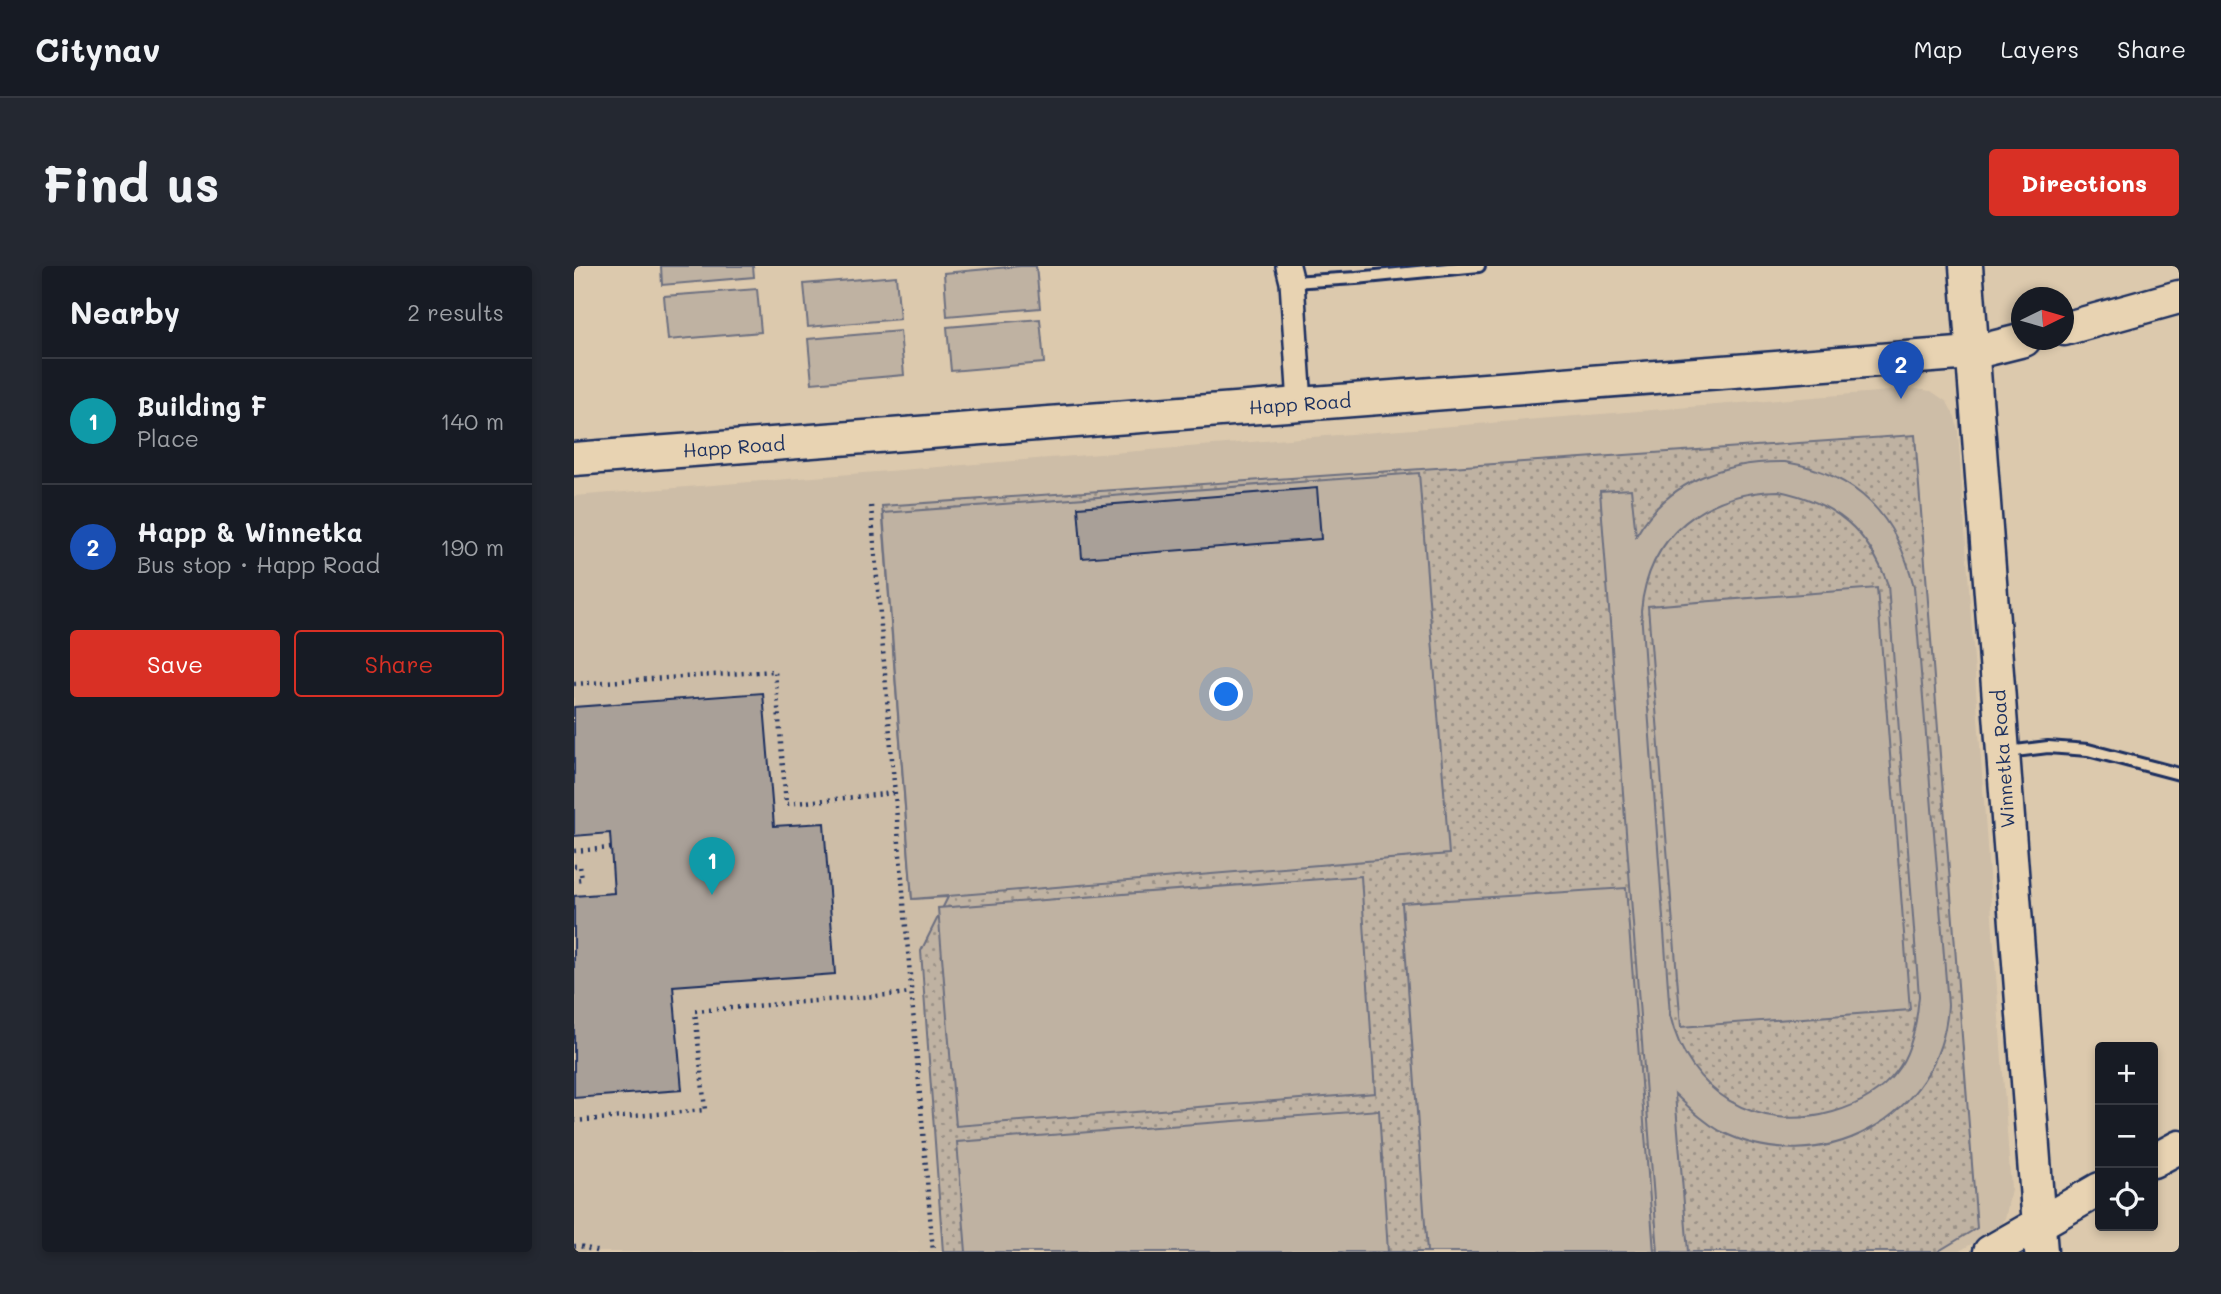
<!DOCTYPE html>
<html lang="en">
<head>
<meta charset="utf-8">
<style>
	:root { --surface:#171b24; --page:#242831; --text:#f1f3f6; --muted:#9ea1a6; --line:#363941; --accent:#d93025 }
	body { margin:0; font-family:Mali,sans-serif; background:var(--page); color:var(--text) }
	.controls { position:absolute; right:21px; bottom:21px; display:grid; overflow:hidden; border-radius:7px; box-shadow:0 4px 10px #0003 }
	.controls button { width:63px; height:63px; display:grid; place-items:center; padding:0; border:0; border-bottom:2px solid var(--line); background:var(--surface); color:var(--text); font:35px sans-serif }
	.compass { position:absolute; left:1437px; top:21px; width:63px; height:63px; border-radius:50%; background:var(--surface); box-shadow:0 4px 10px #0003; rotate:85deg }
	.you { position:absolute; left:653px; top:429px; width:24px; height:24px; margin:-18px; border:5px solid #fff; border-radius:50%; background:#1a73e8; box-shadow:0 0 0 10px #1a73e833 }
	.badge { display:grid; place-items:center; width:46px; height:46px; border-radius:50%; background:var(--accent); color:#fff; font-size:23px; font-weight:700 }
	.pin { position:absolute; translate:-50% -58px; filter:drop-shadow(0 2px 4px #0008) }
	.pin::after { content:''; position:absolute; top:37px; width:24px; height:21px; background:inherit; clip-path:polygon(0 0,100% 0,50% 100%) }
	.list { margin:0; padding:0; list-style:none }
	h2 { display:flex; justify-content:space-between; align-items:center; height:91px; margin:0; padding:0 28px; font-size:30px }
	h2 small { font-size:23px; font-weight:400; color:var(--muted) }
	.list li { display:grid; grid-template-columns:46px 1fr auto; gap:21px; align-items:center; box-sizing:border-box; height:126px; padding:0 28px; border-top:2px solid var(--line) }
	.list b { display:block; font-size:26px; white-space:nowrap }
	.list p { margin:0; font-size:23px; white-space:nowrap; color:var(--muted) }
	.list em { font-size:23px; font-style:normal; color:var(--muted) }
	.actions { display:flex; gap:14px; padding:21px 28px }
	.actions a { flex:1; padding:16px 0; border:2px solid var(--accent); border-radius:7px; text-align:center; font-size:24px; color:var(--accent) }
	.actions .main { background:var(--accent); color:#fff }
	.icon { flex:none; width:38px; height:38px; fill:none; stroke:currentColor; stroke-width:2; stroke-linecap:round; stroke-linejoin:round }
	.map { position:relative; flex:none; width:1605px; height:986px; overflow:hidden; border-radius:7px }
	header { display:flex; align-items:center; gap:42px; box-sizing:border-box; height:98px; padding:0 35px; background:var(--surface); border-bottom:2px solid var(--line) }
	header strong { font-size:33px }
	nav { display:flex; gap:38px; margin-inline-start:auto; font-size:24px }
	.intro { display:flex; align-items:center; justify-content:space-between; box-sizing:border-box; height:168px; padding:0 42px }
	h1 { margin:0; font-size:49px }
	.button { padding:18px 32px; border-radius:7px; background:var(--accent); color:#fff; font-size:24px; font-weight:700 }
	main { display:flex; gap:42px; padding:0 42px }
	aside { flex:1; background:var(--surface); border-radius:7px; box-shadow:0 4px 10px #0003 }
	.map>svg:first-child { display:block }
	.built { fill:#cdbda7 }
	.park { fill:url(#park-dots); stroke:#6d7080; stroke-width:2 }
	.pitch { fill:#bfb2a2; stroke:#6d7080; stroke-width:2; fill-rule:evenodd }
	.building { fill:#a9a098; stroke:#1b2f5e; stroke-width:2 }
	.lines { fill:none; stroke-linecap:round; stroke-linejoin:round }
	.lane-casing { stroke:#1b2f5e; stroke-width:16 }
	.street-casing { stroke:#1b2f5e; stroke-width:28 }
	.secondary-casing { stroke:#1b2f5e; stroke-width:37 }
	.path { stroke:#1b2f5e; stroke-width:4.5; stroke-dasharray:2 5; stroke-linecap:butt }
	.lane { stroke:#e8d3b2; stroke-width:10 }
	.street { stroke:#e8d3b2; stroke-width:23 }
	.secondary { stroke:#e8d3b2; stroke-width:32 }
	.labels { text-anchor:middle; stroke-width:5; stroke-linejoin:round; paint-order:stroke }
	.street-label { font-size:19px; fill:#1b2f5e; stroke:#e8d3b2 }
</style>
</head>
<body>
<header>
<strong>Citynav</strong>
<nav><a>Map</a><a>Layers</a><a>Share</a></nav>
</header>
<div class="intro"><h1>Find us</h1><a class="button">Directions</a></div>
<main>
<aside>
<h2>Nearby<small>2 results</small></h2>
<ul class="list">
<li><span class="badge" style="background:#0f9aa8">1</span><div><b>Building F</b><p>Place</p></div><em>140 m</em></li>
<li><span class="badge" style="background:#1a4fb4">2</span><div><b>Happ &amp; Winnetka</b><p>Bus stop · Happ Road</p></div><em>190 m</em></li>
</ul>
<div class="actions"><a class="main">Save</a><a>Share</a></div>
</aside>
<div class="map">
<svg width="1605" height="986" viewBox="0 0 1605 986">
	<defs>
		<pattern id="park-dots" width="8" height="8" patternUnits="userSpaceOnUse" patternTransform="scale(1.75)"><rect width="8" height="8" fill="#bfb2a2"/><path d="M2 2h.1M6 6h.1" fill="none" stroke="#9a9187" stroke-width="1.8" stroke-linecap="round"/></pattern>
	</defs>
	<rect width="100%" height="100%" fill="#dcc9ad"/>
	<filter id="ink" filterUnits="userSpaceOnUse"><feTurbulence type="fractalNoise" baseFrequency=".0143" numOctaves="2"/><feDisplacementMap in="SourceGraphic" scale="14" xChannelSelector="R" yChannelSelector="G"/><feConvolveMatrix kernelMatrix="1 2 1 2 8 2 1 2 1" color-interpolation-filters="sRGB"/></filter>
	<g filter="url(#ink)">
		<path class="built" d="M1341,123L1357,125L1373,136L1381,151L1384,165L1437,923L1432,949L1428,959L1419,965L1384,986H0V230Z"/>
		<path class="park" d="M1341,169L1403,962L1363,986H369L347,685L374,631L338,633L308,240Z"/>
		<g class="pitch">
			<path d="M87,0H179L180,11L88,19Z"/>
			<path d="M446,0H462L466,42L373,50L370,7Z"/>
			<path d="M322,10L326,53L234,61L230,18Z"/>
			<path d="M183,23L187,66L94,74L90,30Z"/>
			<path d="M466,53L470,97L377,105L373,61Z"/>
			<path d="M326,65L330,109L238,117L234,73Z"/>
			<path d="M1211,196C1284,208 1323,250 1340,321L1374,739C1368,852 1246,916 1146,865C1128,855 1115,841 1101,828L1114,986H1084L1026,225L1057,223L1062,270C1093,215 1150,195 1211,196ZM1205,225C1262,237 1294,264 1314,319L1345,730C1343,755 1338,786 1322,806C1306,827 1284,839 1259,846C1182,868 1114,826 1096,749L1067,345C1074,269 1131,226 1205,225Z"/>
			<path d="M845,207L875,588L338,633L309,247Z"/>
			<path d="M1303,322L1336,744L1107,761L1074,340Z"/>
			<path d="M787,610L801,827L382,860L364,642Z"/>
			<path d="M1052,622L1080,986H853L828,637Z"/>
			<path d="M805,844L814,986H392L383,876Z"/>
		</g>
		<g class="building">
			<path d="M743,222L747,273L508,292L504,241Z"/>
			<path d="M189,427L200,560L250,557L261,708L99,720L108,824L0,832V630L40,627L36,567L0,570V441Z"/>
		</g>
		<g class="lines">
			<defs>
				<g id="lane">
					<path d="M718,16L782,12L905,0"/>
					<path d="M1433,486L1474,481L1514,484L1605,508"/>
				</g>
				<path id="street" d="M714,0L718,16L726,138"/>
				<g id="secondary">
					<path d="M1392,0L1467,986"/>
					<path d="M1490,63L1605,31"/>
					<path d="M0,193L1398,87L1450,74"/>
					<path d="M1579,895L1605,881"/>
					<path d="M1416,986L1526,923"/>
				</g>
			</defs>
			<use href="#lane" class="lane-casing"/>
			<use href="#street" class="street-casing"/>
			<use href="#secondary" class="secondary-casing"/>
			<g class="path">
				<path d="M297,240L359,986"/>
				<path d="M0,418L201,405L212,538L320,527"/>
				<path d="M0,585L37,582"/>
				<path d="M0,600H6L8,613L0,614"/>
				<path d="M0,855L131,844L121,745L337,727"/>
				<path d="M0,980H6L25,986"/>
			</g>
			<use href="#lane" class="lane"/>
			<use href="#street" class="street"/>
			<use href="#secondary" class="secondary"/>
		</g>
	</g>
	<g class="labels">
		<g class="street-label">
			<text transform="translate(726 138) rotate(-4)" y="7">Happ Road</text>
			<text transform="translate(160 181) rotate(-4)" y="7">Happ Road</text>
			<text transform="translate(1429 493) rotate(-94)" y="7">Winnetka Road</text>
		</g>
	</g>
</svg>
<div class="controls">
<button>+</button>
<button>−</button>
<button><svg class="icon" aria-label="locate" viewBox="0 0 24 24"><circle cx="12" cy="12" r="6"/><path d="M12 2v4M12 18v4M2 12h4M18 12h4"/></svg></button>
</div>
<svg class="compass" viewBox="-18 -18 36 36"><path d="M0-13l5 13h-10z" fill="#e53935"/><path d="M0 13l5-13h-10z" fill="#9ea1a6"/></svg>
<div class="you"></div>
<div class="pin badge" style="left:138px;top:629px;background:#0f9aa8">1</div>
<div class="pin badge" style="left:1327px;top:133px;background:#1a4fb4">2</div>
</div>
</main>
</body>
</html>
